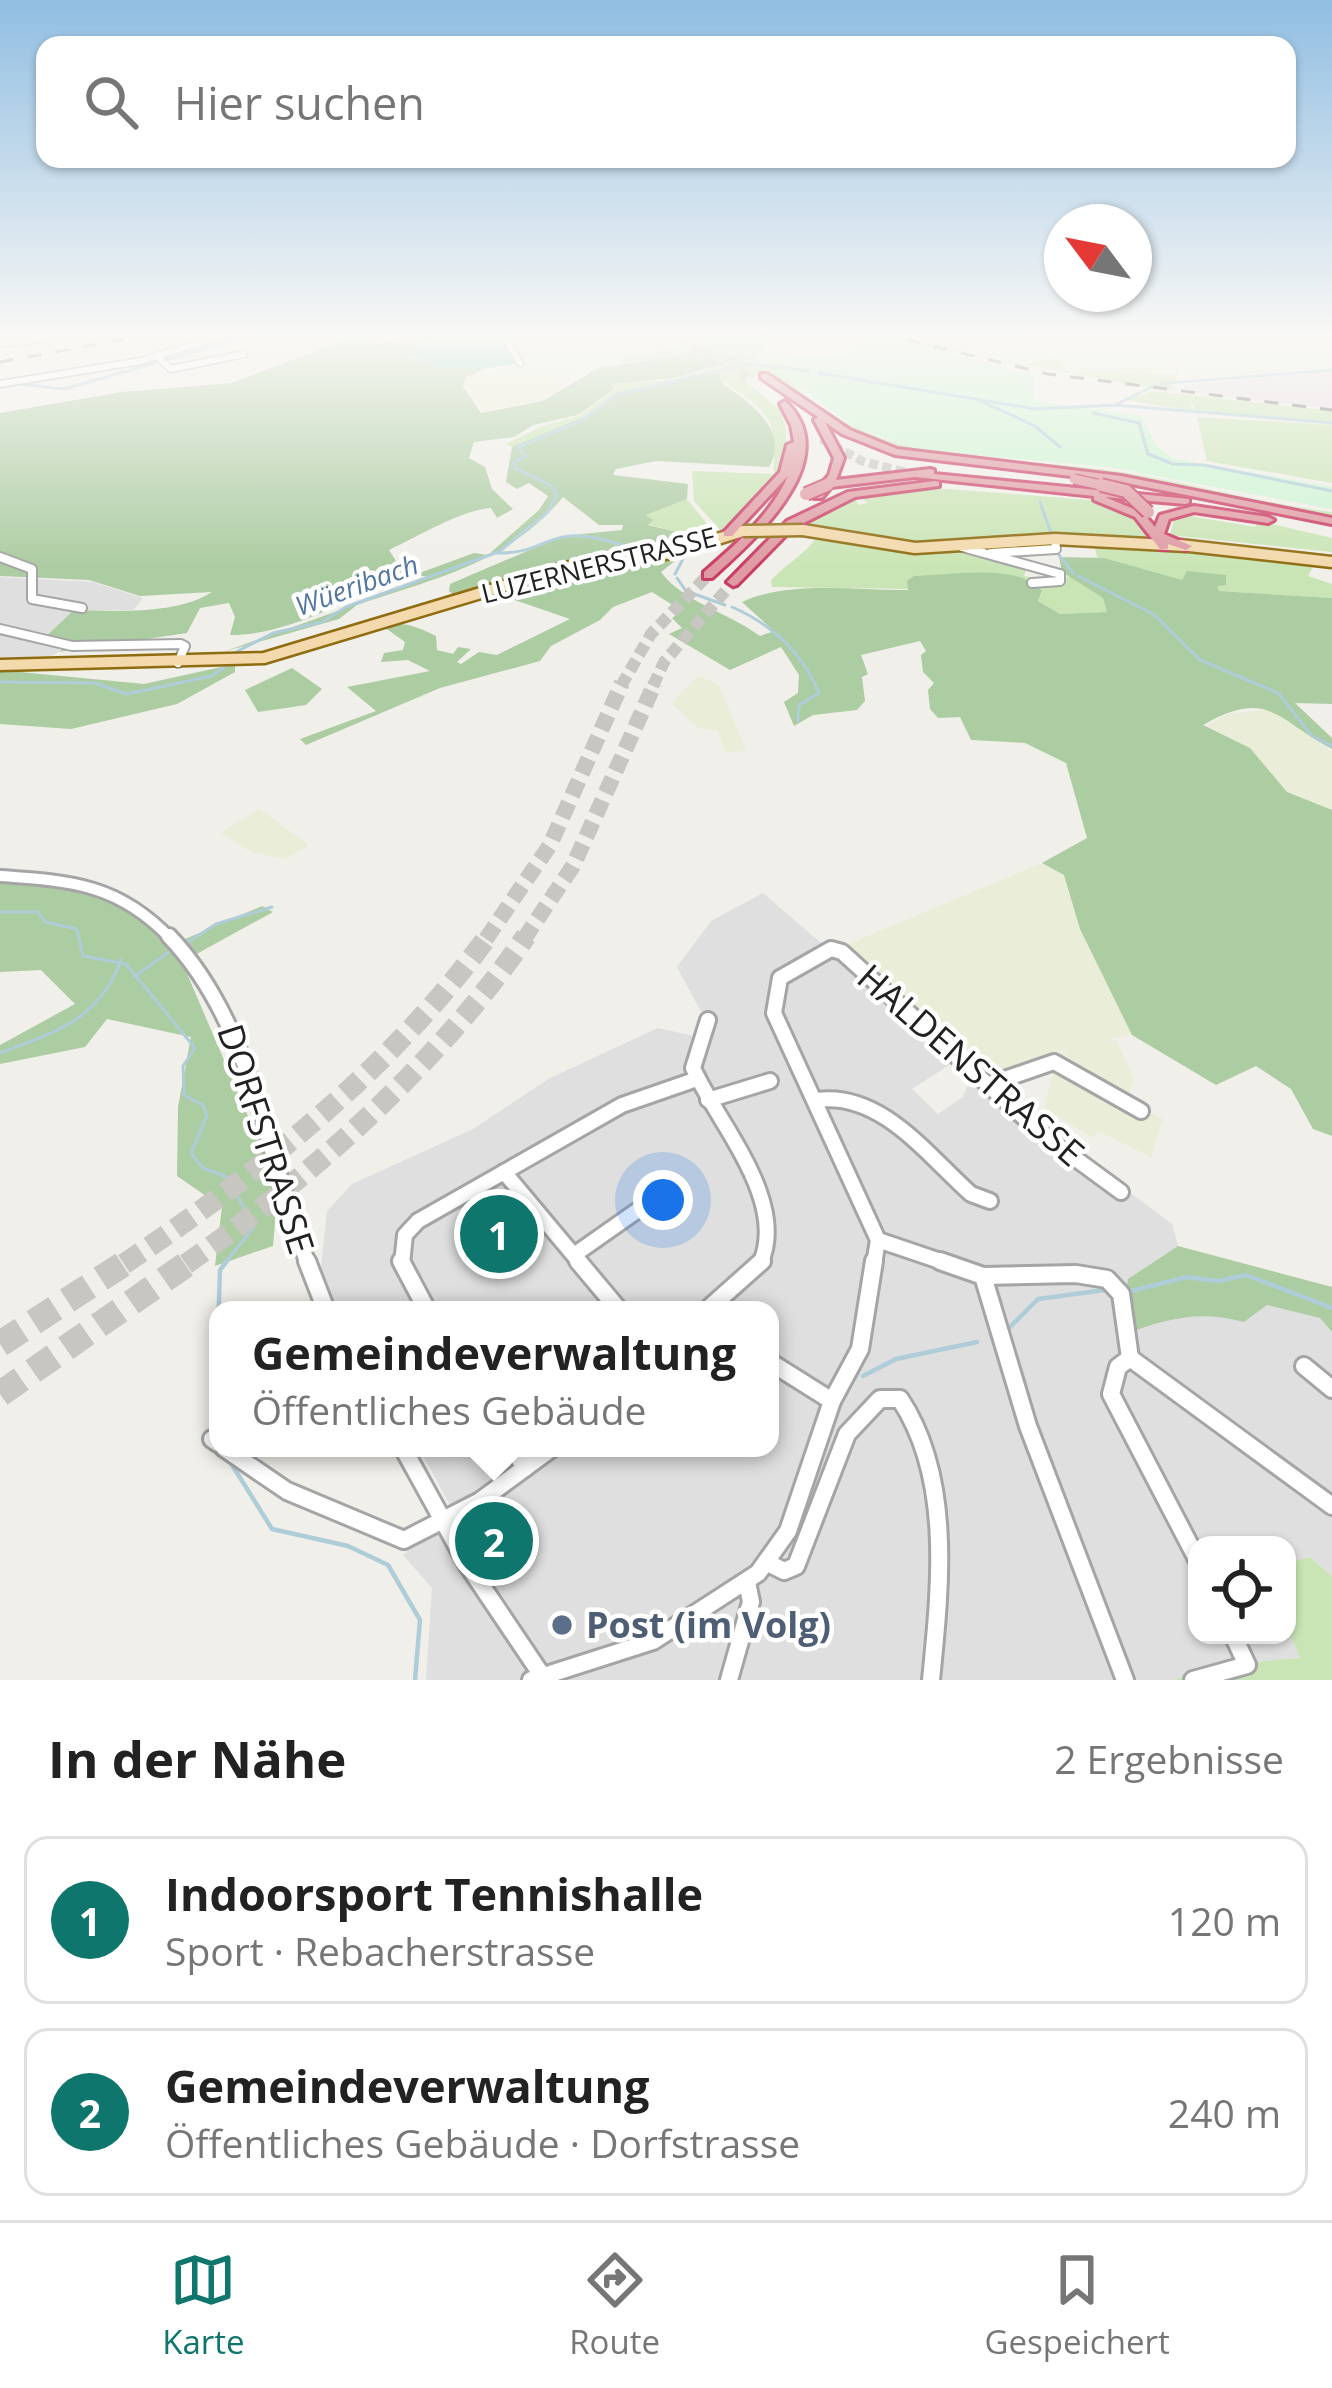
<!DOCTYPE html>
<html lang="de">
<head>
<meta charset="utf-8">
<style>
	:root { --surface:#fff; --page:#f6f6f6; --text:#222; --muted:#767676; --line:#e0e0e0; --accent:#0f766e }
	body { margin:0; font-family:"Open Sans",sans-serif; background:var(--page); color:var(--text) }
	.controls { position:absolute; right:36px; bottom:36px; display:grid; overflow:hidden; border-radius:24px; box-shadow:0 3px 9px #0004 }
	.controls button { width:108px; height:108px; display:grid; place-items:center; padding:0; border:0; border-bottom:3px solid var(--line); background:var(--surface); color:var(--text); font:60px sans-serif }
	.compass { position:absolute; left:1044px; top:204px; width:108px; height:108px; border-radius:50%; background:var(--surface); box-shadow:0 3px 9px #0004; rotate:302deg }
	.you { position:absolute; left:663px; top:1200px; width:42px; height:42px; margin:-30px; border:9px solid #fff; border-radius:50%; background:#1a73e8; box-shadow:0 0 0 18px #1a73e833 }
	.badge { display:grid; place-items:center; width:78px; height:78px; border-radius:50%; background:var(--accent); color:#fff; font-size:39px; font-weight:700 }
	.pin { position:absolute; translate:-50% -50%; border:6px solid #fff; box-shadow:0 3px 12px #0006 }
	.popup { position:absolute; left:209px; top:1301px; width:570px; height:156px; box-sizing:border-box; display:grid; place-content:center; border-radius:24px; background:var(--surface); filter:drop-shadow(0 3px 9px #0005); font-size:39px; white-space:nowrap; color:var(--muted) }
	.popup b { font-size:45px; color:var(--text) }
	.popup::after { content:''; position:absolute; left:50%; top:100%; margin-left:-24px; border:24px solid transparent; border-top-color:var(--surface) }
	.list { margin:0; padding:0; list-style:none }
	h2 { display:flex; justify-content:space-between; align-items:center; height:156px; margin:0; padding:0 48px; font-size:51px }
	h2 small { font-size:39px; font-weight:400; color:var(--muted) }
	.list li { display:grid; grid-template-columns:78px 1fr auto; gap:36px; align-items:center; box-sizing:border-box; height:168px; margin:0 24px 24px; padding:0 24px; border:3px solid var(--line); border-radius:24px }
	.list b { display:block; font-size:45px; white-space:nowrap }
	.list p { margin:0; font-size:39px; white-space:nowrap; color:var(--muted) }
	.list em { font-size:39px; font-style:normal; color:var(--muted) }
	.icon { flex:none; width:66px; height:66px; fill:none; stroke:currentColor; stroke-width:2; stroke-linecap:round; stroke-linejoin:round }
	.map { position:relative; flex:none; width:1332px; height:1680px; overflow:hidden }
	.search { position:absolute; background:var(--surface); box-shadow:0 3px 9px #0004; left:36px; right:36px; top:36px; height:132px; display:flex; align-items:center; gap:30px; box-sizing:border-box; padding:0 42px; border-radius:24px; color:var(--muted); font-size:45px }
	.sheet { height:540px; background:var(--surface) }
	nav { display:flex; justify-content:space-around; align-items:center; box-sizing:border-box; height:168px; border-top:3px solid var(--line); background:var(--surface); font-size:33px; color:var(--muted) }
	nav a { display:grid; justify-items:center; gap:6px }
	nav .on { color:var(--accent) }
	.map>svg:first-child { display:block }
	.residential { fill:#dfdfdf }
	.industrial { fill:#e9dce6 }
	.farmland { fill:#eaedd7 }
	.grass { fill:#cae5b5 }
	.forest { fill:#accca2 }
	.park { fill:#ccf5d2 }
	.pitch { fill:#90d7c0 }
	.lines { fill:none; stroke-linecap:round; stroke-linejoin:round }
	.stream-far1 { stroke:#afcdd9; stroke-width:3 }
	.stream { stroke:#afcdd9; stroke-width:4.5 }
	.highway-tunnel-far4 { stroke:#c7c6c1; stroke-width:9; stroke-dasharray:9 4.5; stroke-linecap:butt }
	.highway-tunnel-far3 { stroke:#c7c6c1; stroke-width:12; stroke-dasharray:12 6; stroke-linecap:butt }
	.highway-tunnel-far2 { stroke:#c7c6c1; stroke-width:16; stroke-dasharray:16 8; stroke-linecap:butt }
	.highway-tunnel-far1 { stroke:#c7c6c1; stroke-width:21; stroke-dasharray:21 10; stroke-linecap:butt }
	.highway-tunnel { stroke:#c7c6c1; stroke-width:26; stroke-dasharray:26 14; stroke-linecap:butt }
	.minor-far4-casing { stroke:#a5a5a5; stroke-width:9 }
	.minor-far3-casing { stroke:#a5a5a5; stroke-width:12 }
	.minor-far2-casing { stroke:#a5a5a5; stroke-width:16 }
	.minor-far1-casing { stroke:#a5a5a5; stroke-width:20 }
	.minor-casing { stroke:#a5a5a5; stroke-width:22 }
	.major-casing { stroke:#8f6c10; stroke-width:15 }
	.highway-casing { stroke:#ca3b63; stroke-width:6 }
	.minor-far4 { stroke:#fff; stroke-width:6 }
	.minor-far3 { stroke:#fff; stroke-width:8 }
	.minor-far2 { stroke:#fff; stroke-width:10 }
	.minor-far1 { stroke:#fff; stroke-width:14 }
	.minor { stroke:#fff; stroke-width:16 }
	.major { stroke:#f3d9ac; stroke-width:10 }
	.highway { fill:#df9aa3; fill-rule:evenodd }
	.rail { stroke:#6f6f6f; stroke-width:3; stroke-dasharray:14 14; stroke-linecap:butt }
	.major-bridge-casing { stroke:#8f6c10; stroke-width:15; stroke-linecap:butt }
	.highway-bridge-far1-casing { stroke:#ca3b63; stroke-width:12; stroke-linecap:butt }
	.highway-bridge-casing { stroke:#ca3b63; stroke-width:16; stroke-linecap:butt }
	.major-bridge { stroke:#f3d9ac; stroke-width:10 }
	.highway-bridge-far1 { stroke:#df9aa3; stroke-width:9 }
	.highway-bridge { stroke:#df9aa3; stroke-width:12 }
	.service-dot { fill:#5c6f8a; stroke:#fff; stroke-width:4.5 }
	.labels { text-anchor:middle; stroke-width:9; stroke-linejoin:round; paint-order:stroke }
	.far-street-label { font-size:27px; fill:#212121; stroke:#fff }
	.far-water-label { font-size:27px; font-style:italic; fill:#5376a0; stroke:#fff }
	.near-street-label { font-size:36px; fill:#212121; stroke:#fff }
	.near-service-label { font-size:36px; font-weight:bold; fill:#4e5e75; stroke:#fff; text-anchor:start }
</style>
</head>
<body>
<div class="map">
<svg width="1332" height="1680" viewBox="0 0 1332 1680">
	<rect width="100%" height="100%" fill="#f1efe9"/>
	<g class="residential">
		<path d="M0,577L92,582L143,598L133,610H74L42,639L65,646L42,665L0,663Z"/>
		<path d="M763,893L957,1060L912,1089L938,1114L963,1097L972,1074L1172,1224L1178,1246L1128,1279V1333L1166,1319L1216,1314L1244,1322L1267,1305L1321,1318L1332,1332V1576L1310,1557L1287,1563V1545H1197V1635H1287V1626L1301,1658L1231,1664L1172,1680H426L432,1588L403,1555L452,1509L419,1448H770V1310H330L320,1276L327,1211L352,1184L473,1129L550,1078L658,1028L694,1036L701,1012L677,967L711,921Z"/>
	</g>
	<path class="industrial" d="M1332,372V409L1182,391L1185,385Z"/>
	<g class="farmland">
		<path d="M504,333L595,334L712,333L698,336L703,344L585,369L541,401L483,411L465,385L466,379L523,364Z"/>
		<path d="M780,333H835L854,338L853,350L760,357Z"/>
		<path d="M921,333H1283L1294,344L1332,340V367L1187,380L1174,352L1179,374L1070,371L1056,358L1021,366L961,353Z"/>
		<path d="M698,676L718,684L747,751L725,752L718,731L698,728L672,703Z"/>
		<path d="M1266,710L1279,713L1332,752V810L1287,792L1250,748L1205,726L1229,714Z"/>
		<path d="M259,809L309,845L286,859L251,852L221,833Z"/>
		<path d="M1042,863L1064,875L1080,929L1132,1035L1107,1040L1118,1041L1134,1080L1126,1098L1163,1119L1151,1157L1098,1131L1093,1138L1044,1108L1057,1058L1069,1048L1011,1068L981,1070L844,946Z"/>
	</g>
	<g class="grass">
		<path d="M712,333H778L753,360L857,353V339L851,336L929,349L873,333H885L1020,366L1055,358L1069,372L1179,374L1174,379L1182,382L1169,384L1179,390L1156,388L1158,384L1150,388L939,349L977,362L790,381C878,469 994,454 1107,470C1183,480 1256,503 1332,512V518L1131,476L904,452L856,435L765,373L744,380L780,410C802,463 761,503 722,532L694,501L692,471L774,474C774,424 777,415 726,384L728,378L722,384L639,387L609,398L581,420L512,447L506,444L542,426L579,416L613,391L609,384L670,380L747,358L688,354L623,363L621,358L704,345L698,336Z"/>
		<path d="M1154,391L1332,411V422L1195,411L1190,397L1193,411L1126,400Z"/>
		<path d="M1197,417L1332,425V483L1207,461Z"/>
		<path d="M921,487L1104,501L1126,509L1150,537L918,547L855,535L849,529L851,534L796,527L855,496L858,505L868,503L860,497L865,495Z"/>
		<path d="M687,499L712,530L709,537L690,543L677,532L647,524L646,515Z"/>
		<path d="M1190,516L1255,527L1259,521L1332,538V552L1170,535L1174,520Z"/>
		<path d="M818,536L853,544L961,550L1027,566L1024,576L1045,580L1049,571L1062,580L1069,576L1103,598L1108,612L1060,614L1038,601L1042,592L1035,582L907,581L909,589L772,587L771,580C788,563 806,553 818,536Z"/>
		<path d="M1094,544L1315,563L1308,576L1332,584V598L1219,591L1097,557Z"/>
		<path d="M1310,1557L1332,1576V1680H1172L1231,1664L1300,1658L1287,1626V1563Z"/>
	</g>
	<g class="forest">
		<path d="M363,333H458L423,345L407,358L486,369L466,377L463,386L481,413L543,401L598,368L688,354L748,357L674,378L611,384L613,390L578,415L533,425L514,437L474,442L469,458L485,467L492,489L513,509L497,518L491,508C462,510 420,535 389,550L405,575C349,597 293,635 230,635L235,617L229,603L200,608L187,633L59,652L68,645L44,638L74,610C116,611 176,615 212,592L140,596L89,580L0,576V413L122,392L232,383Z"/>
		<path d="M710,374H720L721,383C748,401 791,430 769,467L656,461L616,469L613,475L688,484L687,499L646,515L653,520L648,525L677,532L689,542L652,553L579,560L457,598L449,591L450,584L562,536L622,530L623,525H599L563,497C507,564 438,577 357,605L339,619L223,652L432,577L414,575L474,553L488,555L539,510L548,496L529,483L517,489L506,482L512,447L593,413L617,392Z"/>
		<path d="M685,553L661,572C683,602 727,612 760,636L774,631L742,602C790,580 855,591 908,590L907,581L914,576C948,576 1018,562 1042,591L1038,601L1060,614L1107,612L1103,598L1062,572L1059,557L1104,558L1182,580L1187,571L1226,575V585L1217,586L1219,591L1332,598V704L1295,703L1332,738V749C1278,721 1269,687 1203,725L1250,748L1287,792L1332,810V1136L1313,1129L1291,1089L1256,1066L1216,1085L1132,1035L1080,929L1064,875L1042,863L1087,838L1066,763L1025,743L971,740L960,717L938,718L930,709L928,690L934,683L923,672L921,655L926,651L920,641L861,655L868,674L862,677L865,701L857,710L813,715L794,726L784,702L798,693L799,675L781,647L730,670L669,634L682,628L672,618L682,611L652,592L613,607L600,620L551,646L540,661L440,688L306,745L300,739L376,711L347,687L430,671L408,660L381,662L384,653L403,650L405,642L384,627C400,619 421,628 436,636L437,650L453,654L458,647L471,649L457,662L461,664L479,652L497,655L570,619L500,595L460,604L567,571Z"/>
		<path d="M235,664V672L177,704L71,729L0,724V670L144,684Z"/>
		<path d="M292,668L322,689L306,705L258,712L245,690Z"/>
		<path d="M38,881C102,888 123,904 169,946L262,906L273,912L182,962L278,1186L273,1246L215,1266L222,1207L177,1176L178,1107L191,1037L107,1019L85,1047L0,1064V1045L75,1004L41,970L0,972V883Z"/>
		<path d="M1178,1246L1332,1287V1332L1320,1318L1267,1305L1244,1322C1202,1310 1168,1318 1128,1333L1123,1312L1128,1279Z"/>
	</g>
	<path class="park" d="M865,333L1035,374L1033,401L1141,416L1156,445L1171,458L1332,487V509L1109,467L919,450L854,427L776,369L754,367L753,360L854,352Z"/>
	<path class="pitch" d="M460,333L499,335L517,363C484,370 434,376 406,352Z"/>
	<g class="lines">
		<g class="stream-far1">
			<path d="M819,373L1035,409L1115,405L1332,423"/>
			<path d="M20,384L64,389L260,333"/>
			<path d="M976,399L1035,426L1060,447"/>
			<path d="M1117,404L1158,384L1332,370"/>
			<path d="M1093,413L1139,423L1148,454L1173,464L1204,465L1332,491"/>
			<path d="M1040,502L1051,533"/>
			<path d="M500,551L548,512L557,495L550,485L515,468L514,462L526,456L518,447L583,420L615,395L749,364L809,371"/>
			<path d="M497,553C535,554 543,538 570,536C599,534 626,550 655,550"/>
			<path d="M1059,555L1074,574"/>
			<path d="M675,574L683,559L678,556"/>
			<path d="M1078,576L1153,614L1200,660L1278,693L1312,736L1332,746"/>
			<path d="M677,578L686,591L725,605"/>
			<path d="M732,607C773,625 802,652 819,693L799,705L798,721"/>
			<path d="M230,655L273,633L322,622L346,607L498,552"/>
			<path d="M0,682L94,683L127,694L212,676L226,666"/>
			<path d="M0,912H38L45,922L77,929L83,956L126,964L195,1048L183,1066L184,1095L203,1105L207,1116L191,1153L203,1168L227,1177L254,1227L224,1264"/>
			<path d="M188,942L216,924L272,907"/>
			<path d="M134,977L170,951"/>
			<path d="M0,1053C56,1032 99,1020 121,960"/>
		</g>
		<g class="stream">
			<path d="M1127,1292L1187,1277L1218,1281L1246,1275L1332,1308"/>
			<path d="M1010,1327L1038,1299L1105,1290"/>
			<path d="M218,1330L220,1270L227,1261"/>
			<path d="M863,1376L896,1359L977,1342"/>
			<path d="M229,1460L272,1529L348,1546L388,1565L420,1620L415,1680"/>
		</g>
		<g class="highway-tunnel-far4">
			<path d="M669,333L751,379"/>
			<path d="M821,439L862,461L920,476"/>
		</g>
		<g class="highway-tunnel-far3">
			<path d="M621,686L651,634L708,575"/>
			<path d="M653,686L664,662L733,582"/>
		</g>
		<g class="highway-tunnel-far2">
			<path d="M486,939L550,845L622,683"/>
			<path d="M524,939L573,866L655,683"/>
		</g>
		<g class="highway-tunnel-far1">
			<path d="M124,1264C257,1175 393,1067 488,936"/>
			<path d="M186,1264C309,1179 442,1060 526,936"/>
		</g>
		<g class="highway-tunnel">
			<path d="M0,1344L128,1261"/>
			<path d="M0,1394L191,1261"/>
		</g>
		<defs>
			<g id="minor-far4">
				<path d="M398,333L378,341L431,333"/>
				<path d="M502,333L520,363"/>
				<path d="M0,344L89,333"/>
				<path d="M158,357L171,369L244,354"/>
				<path d="M0,384L141,361L232,333"/>
			</g>
			<g id="minor-far3">
				<path d="M962,547L1060,574"/>
				<path d="M991,553L1056,549L1055,539"/>
				<path d="M0,557L32,569V599L82,608"/>
				<path d="M1032,583L1060,581V574"/>
				<path d="M0,629L72,646L181,644L185,646L178,663"/>
			</g>
			<path id="minor-far2" d="M0,876C72,881 119,884 171,939"/>
			<g id="minor-far1">
				<path d="M169,936C253,1024 266,1155 308,1264"/>
				<path d="M708,1020L693,1068C718,1124 789,1201 760,1264"/>
				<path d="M990,1084L1054,1062L1141,1111"/>
				<path d="M708,1100L770,1081"/>
				<path d="M817,1100C881,1091 928,1156 971,1194L990,1201"/>
				<path d="M504,1172L581,1264"/>
				<path d="M878,1240L949,1264"/>
				<path d="M574,1255L658,1196"/>
				<path d="M402,1264L405,1235L418,1221L622,1105L697,1079"/>
				<path d="M874,1264L878,1240L774,1013L780,978L831,949L842,952L1042,1134L1121,1192"/>
			</g>
			<g id="minor">
				<path d="M307,1261L326,1310"/>
				<path d="M401,1261L427,1310"/>
				<path d="M578,1261L619,1310"/>
				<path d="M940,1261L983,1276L1076,1274L1107,1279L1121,1294L1130,1358L1332,1506"/>
				<path d="M983,1276L1028,1426L1125,1680"/>
				<path d="M707,1310L762,1261"/>
				<path d="M1130,1358L1118,1367L1111,1394L1197,1559"/>
				<path d="M770,1362L832,1401"/>
				<path d="M1304,1366L1332,1389"/>
				<path d="M212,1439L218,1443"/>
				<path d="M224,1448L287,1491L404,1540L480,1501L552,1448"/>
				<path d="M403,1448L467,1564L545,1680"/>
				<path d="M513,1448L525,1468"/>
				<path d="M768,1563L784,1571L796,1566L847,1434L880,1399H900C953,1479 940,1589 931,1680"/>
				<path d="M531,1680L653,1641L758,1573L788,1531L832,1401L860,1349L874,1261"/>
				<path d="M729,1680L751,1602L747,1582"/>
				<path d="M1193,1680L1247,1665L1233,1635"/>
			</g>
			<g id="major">
				<path d="M803,530L915,548L1055,539L1186,546"/>
				<path d="M1180,545L1332,562"/>
				<path d="M0,665L264,658L564,568L672,553L743,531"/>
			</g>
			<g id="highway">
				<path d="M761,374H767L850,430L897,449L1121,476L1332,518V524L1121,482L895,455L842,434L825,422L844,458L836,480L930,469L934,470V474L1189,499V503L1185,504L1105,497L1143,513L1155,527L1160,515L1194,506L1268,517L1274,520L1268,523L1194,512L1169,519L1164,534L1192,546L1186,550L1168,544V549H1160L1135,517L1094,500V496L915,477L831,487L822,498H814L812,496L829,475L834,458L814,420L818,417L761,378Z"/>
				<path d="M785,401C847,459 754,540 712,578H704V572C735,545 771,515 788,476L732,536H724V532L780,472L787,445L794,442L791,425L780,404Z"/>
				<path d="M935,481L939,482V486L855,497L792,529L737,585L733,586L727,582L787,521L848,492Z"/>
			</g>
		</defs>
		<use href="#minor-far4" class="minor-far4-casing"/>
		<use href="#minor-far3" class="minor-far3-casing"/>
		<use href="#minor-far2" class="minor-far2-casing"/>
		<use href="#minor-far1" class="minor-far1-casing"/>
		<use href="#minor" class="minor-casing"/>
		<use href="#major" class="major-casing"/>
		<use href="#highway" class="highway-casing"/>
		<use href="#minor-far4" class="minor-far4"/>
		<use href="#minor-far3" class="minor-far3"/>
		<use href="#minor-far2" class="minor-far2"/>
		<use href="#minor-far1" class="minor-far1"/>
		<use href="#minor" class="minor"/>
		<use href="#major" class="major"/>
		<use href="#highway" class="highway"/>
		<g class="rail">
			<path d="M879,333L1048,374L1332,410"/>
			<path d="M0,362L158,333"/>
		</g>
		<defs>
			<path id="major-bridge" d="M743,531L803,530"/>
			<g id="highway-bridge-far1">
				<path d="M1074,479L1114,488"/>
				<path d="M820,488L830,484"/>
			</g>
			<g id="highway-bridge">
				<path d="M1101,485L1126,491L1148,512"/>
				<path d="M806,494L827,485"/>
			</g>
		</defs>
		<use href="#major-bridge" class="major-bridge-casing"/>
		<use href="#highway-bridge-far1" class="highway-bridge-far1-casing"/>
		<use href="#highway-bridge" class="highway-bridge-casing"/>
		<use href="#major-bridge" class="major-bridge"/>
		<use href="#highway-bridge-far1" class="highway-bridge-far1"/>
		<use href="#highway-bridge" class="highway-bridge"/>
	</g>
	<linearGradient id="sky" x2="0" y2="1"><stop stop-color="#91bee2"/><stop offset="0.59" stop-color="#f9f8f5"/><stop offset="1" stop-color="#f9f8f5" stop-opacity="0"/></linearGradient>
	<rect width="1332" height="568" fill="url(#sky)"/>
	<circle class="service-dot" cx="562" cy="1625" r="12"/>
	<g class="labels">
		<g class="far-street-label">
			<text transform="translate(599 566) rotate(-14)" y="9">LUZERNERSTRASSE</text>
		</g>
		<g class="far-water-label">
			<text transform="translate(357 586) rotate(-20)" y="9">Wüeribach</text>
		</g>
		<g class="near-street-label">
			<text transform="translate(971 1065) rotate(41)" y="13">HALDENSTRASSE</text>
			<text transform="translate(266 1139) rotate(72)" y="13">DORFSTRASSE</text>
		</g>
		<g class="near-service-label">
			<text x="586" y="1638">Post (im Volg)</text>
		</g>
	</g>
</svg>
<div class="controls">
<button><svg class="icon" aria-label="locate" viewBox="0 0 24 24"><circle cx="12" cy="12" r="6"/><path d="M12 2v4M12 18v4M2 12h4M18 12h4"/></svg></button>
</div>
<svg class="compass" viewBox="-18 -18 36 36"><path d="M0-13l5 13h-10z" fill="#e53935"/><path d="M0 13l5-13h-10z" fill="#767676"/></svg>
<div class="you"></div>
<div class="pin badge" style="left:499px;top:1234px">1</div>
<div class="pin badge" style="left:494px;top:1541px">2</div>
<div class="popup"><b>Gemeindeverwaltung</b>Öffentliches Gebäude</div>
<div class="search"><svg class="icon" aria-label="search" viewBox="0 0 24 24"><circle cx="10" cy="10" r="6"/><path d="M15 15l6 6"/></svg>Hier suchen</div>
</div>
<section class="sheet">
<h2>In der Nähe<small>2 Ergebnisse</small></h2>
<ul class="list">
<li><span class="badge">1</span><div><b>Indoorsport Tennishalle</b><p>Sport · Rebacherstrasse</p></div><em>120 m</em></li>
<li><span class="badge">2</span><div><b>Gemeindeverwaltung</b><p>Öffentliches Gebäude · Dorfstrasse</p></div><em>240 m</em></li>
</ul>
</section>
<nav>
<a class="on"><svg class="icon" aria-label="map" viewBox="0 0 24 24"><path d="M3 6l6-2 6 2 6-2v14l-6 2-6-2-6 2zM9 4v14M15 6v14"/></svg>Karte</a>
<a><svg class="icon" aria-label="directions" viewBox="0 0 24 24"><path d="M12 3l9 9-9 9-9-9zM9 14v-3h6M13 9l2 2-2 2"/></svg>Route</a>
<a><svg class="icon" aria-label="saved" viewBox="0 0 24 24"><path d="M7 4h10v16l-5-4-5 4z"/></svg>Gespeichert</a>
</nav>
</body>
</html>
